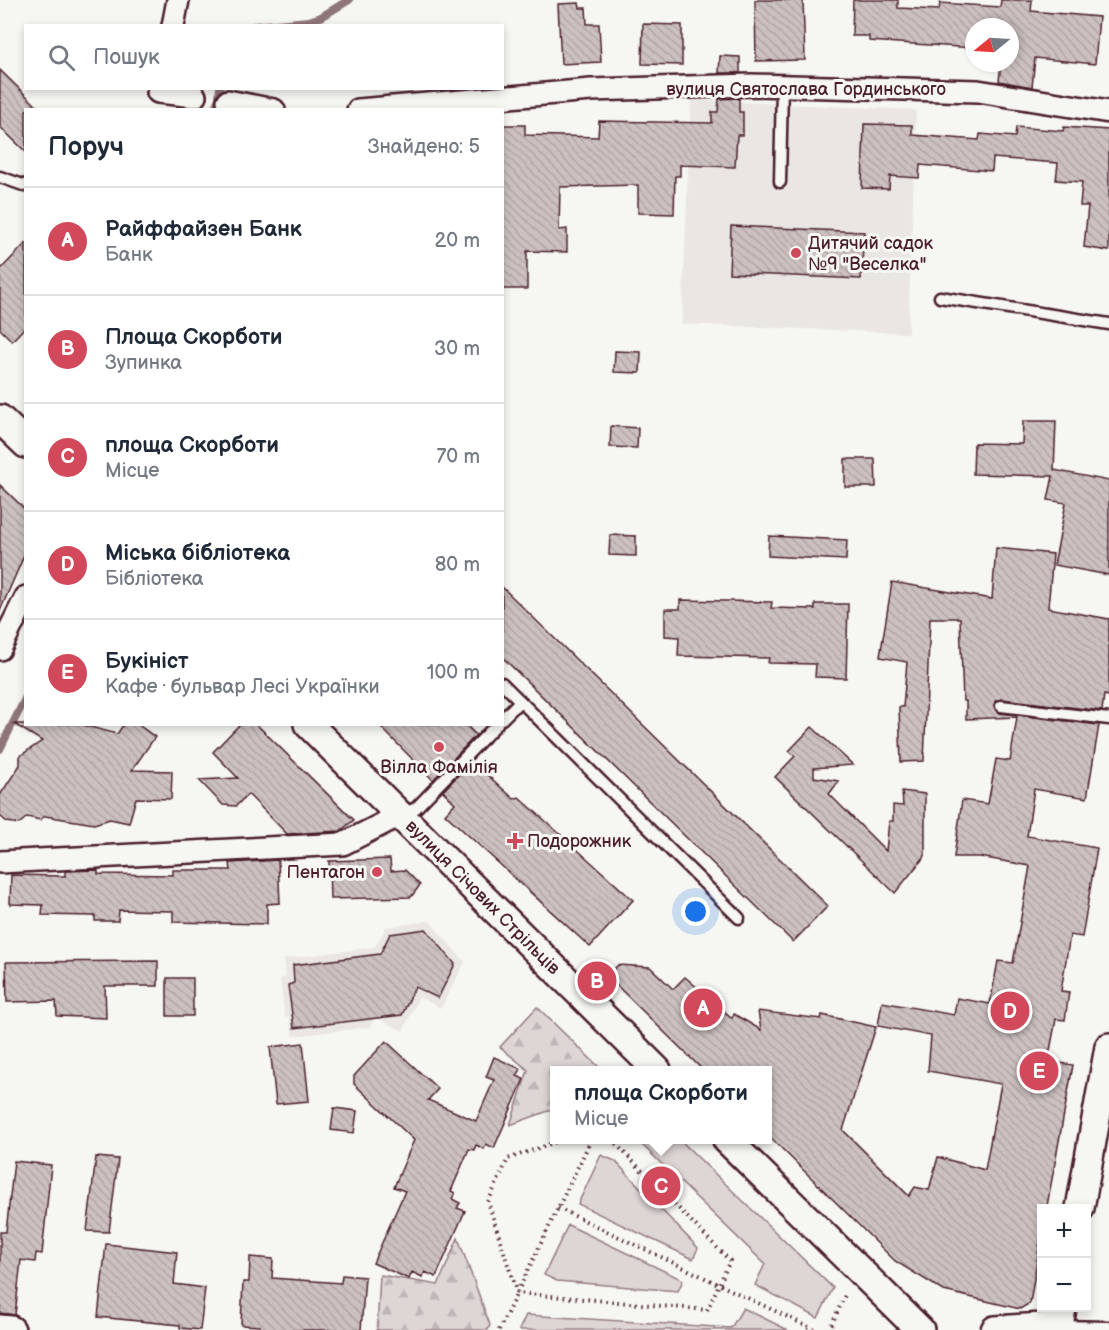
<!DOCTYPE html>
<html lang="uk">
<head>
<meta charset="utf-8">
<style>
	:root { --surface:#fff; --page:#f2f2f3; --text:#1f2937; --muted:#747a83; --line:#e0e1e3; --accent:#d1495b }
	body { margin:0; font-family:"Balsamiq Sans",sans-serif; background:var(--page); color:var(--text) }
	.controls { position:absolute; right:18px; bottom:18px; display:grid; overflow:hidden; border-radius:0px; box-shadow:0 3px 9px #0003 }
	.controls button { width:54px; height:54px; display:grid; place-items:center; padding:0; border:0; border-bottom:2px solid var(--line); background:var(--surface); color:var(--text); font:30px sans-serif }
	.compass { position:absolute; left:965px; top:18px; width:54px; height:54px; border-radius:50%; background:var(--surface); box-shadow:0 3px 9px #0003; rotate:252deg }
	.you { position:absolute; left:696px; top:912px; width:21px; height:21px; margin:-15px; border:4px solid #fff; border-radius:50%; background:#1a73e8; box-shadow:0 0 0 9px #1a73e833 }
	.badge { display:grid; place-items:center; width:39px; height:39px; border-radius:50%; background:var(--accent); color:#fff; font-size:20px; font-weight:700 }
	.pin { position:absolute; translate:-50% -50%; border:3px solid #fff; box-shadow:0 2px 6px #0006 }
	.popup { position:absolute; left:550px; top:1066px; width:222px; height:78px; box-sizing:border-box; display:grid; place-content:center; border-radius:0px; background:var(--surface); filter:drop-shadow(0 2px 4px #0005); font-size:20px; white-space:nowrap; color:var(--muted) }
	.popup b { font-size:22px; color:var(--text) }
	.popup::after { content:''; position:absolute; left:50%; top:100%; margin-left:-12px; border:12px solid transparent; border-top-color:var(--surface) }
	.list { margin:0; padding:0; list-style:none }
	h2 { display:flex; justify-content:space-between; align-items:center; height:78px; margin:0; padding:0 24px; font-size:26px }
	h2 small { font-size:20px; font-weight:400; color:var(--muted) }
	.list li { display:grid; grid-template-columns:39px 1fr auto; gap:18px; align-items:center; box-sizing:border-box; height:108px; padding:0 24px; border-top:2px solid var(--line) }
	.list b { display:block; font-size:22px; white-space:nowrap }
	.list p { margin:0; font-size:20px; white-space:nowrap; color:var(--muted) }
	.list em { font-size:20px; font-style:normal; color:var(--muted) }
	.icon { flex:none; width:33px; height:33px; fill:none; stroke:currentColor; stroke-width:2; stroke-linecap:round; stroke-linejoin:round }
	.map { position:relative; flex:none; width:1109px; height:1330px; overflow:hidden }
	.search { position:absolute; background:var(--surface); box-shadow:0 3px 9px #0003; left:24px; top:24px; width:480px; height:66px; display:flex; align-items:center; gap:15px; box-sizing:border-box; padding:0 21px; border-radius:0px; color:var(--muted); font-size:22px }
	.panel { position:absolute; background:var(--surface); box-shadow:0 3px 9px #0003; left:24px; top:108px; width:480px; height:618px; border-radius:0px }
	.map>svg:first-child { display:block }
	.built { fill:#e9e6e3 }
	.green { fill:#ddd6d5; stroke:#947a80; stroke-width:1.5 }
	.forest { fill:url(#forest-firs); stroke:#947a80; stroke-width:1.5 }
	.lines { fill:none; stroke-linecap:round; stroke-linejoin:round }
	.stream { stroke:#8e747a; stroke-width:8 }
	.building { fill:url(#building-back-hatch); stroke:#4a1f2b; stroke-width:1.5 }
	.service-casing { stroke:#4a1f2b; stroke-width:15 }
	.minor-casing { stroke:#4a1f2b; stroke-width:26 }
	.tertiary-casing { stroke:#4a1f2b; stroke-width:32 }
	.path { stroke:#4a1f2b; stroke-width:4; stroke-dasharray:1.5 4.5; stroke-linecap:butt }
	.service { stroke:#f6f6f2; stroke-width:10 }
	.minor { stroke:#f6f6f2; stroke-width:21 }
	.tertiary { stroke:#f6f6f2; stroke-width:27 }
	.poi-dot { fill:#d1495b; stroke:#f6f6f2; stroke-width:2 }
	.labels { text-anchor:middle; stroke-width:6; stroke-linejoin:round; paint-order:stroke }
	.street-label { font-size:18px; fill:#4a1f2b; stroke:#f6f6f2 }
	.poi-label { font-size:18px; fill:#4a1f2b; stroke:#f6f6f2; text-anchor:start }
</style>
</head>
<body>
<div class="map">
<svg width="1109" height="1330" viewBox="0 0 1109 1330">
	<defs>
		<pattern id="forest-firs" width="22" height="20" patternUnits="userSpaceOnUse" patternTransform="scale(1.5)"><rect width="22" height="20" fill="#ddd6d5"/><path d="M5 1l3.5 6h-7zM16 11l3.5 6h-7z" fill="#bfb7b7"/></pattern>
		<pattern id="building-back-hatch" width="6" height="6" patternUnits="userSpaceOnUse" patternTransform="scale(1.5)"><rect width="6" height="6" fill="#ccc1c0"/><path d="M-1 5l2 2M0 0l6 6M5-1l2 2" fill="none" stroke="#b1a5a5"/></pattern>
	</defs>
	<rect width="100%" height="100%" fill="#f6f6f2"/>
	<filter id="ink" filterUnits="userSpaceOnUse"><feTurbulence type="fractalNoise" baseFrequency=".0167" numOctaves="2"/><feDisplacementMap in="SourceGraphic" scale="12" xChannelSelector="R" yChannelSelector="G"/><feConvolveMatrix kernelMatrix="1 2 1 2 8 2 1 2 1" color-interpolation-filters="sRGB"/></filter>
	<g filter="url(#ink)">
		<g class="built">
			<path d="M691,100L916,110L908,333L682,324Z"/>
			<path d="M429,921L465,962L441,1008L419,997L403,1031L375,1017L370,1027L293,1036L289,1016L285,1017L280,979L286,977L284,959L375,947L386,927Z"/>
		</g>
		<g class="green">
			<path d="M637,1140H680L833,1288L818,1318L755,1285L765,1264Z"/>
			<path d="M601,1155L615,1161L698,1248L693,1259L578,1204Z"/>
			<path d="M568,1225L683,1280L678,1291L557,1281L544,1275Z"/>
			<path d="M743,1308L788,1330H519L526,1315L731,1328Z"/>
		</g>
		<g class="forest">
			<path d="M537,1007L602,1070H554V1109L510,1125L528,1070L500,1047Z"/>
			<path d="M458,1238L490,1325L488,1330H377L380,1275L438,1285Z"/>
		</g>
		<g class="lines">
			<g class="stream">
				<path d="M255,26L309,21L321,17L349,0"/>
				<path d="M214,110L219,98L220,88"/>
				<path d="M0,749L26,697"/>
			</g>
		</g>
		<g class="building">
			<path d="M755,0H803L805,60L756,61Z"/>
			<path d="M853,0H898V8L939,10L940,3L1000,7L1001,0H1032L1031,11L1099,17L1095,64L1035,58L1032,87L999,81L1001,63H1010V27H974V48L869,41V36H852Z"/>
			<path d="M579,3L580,8H586L587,24H599L601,62L561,64L558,4Z"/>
			<path d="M643,24L682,25V65L642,64Z"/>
			<path d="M720,56L740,57V73H719Z"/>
			<path d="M0,70L41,110H26V152L0,127Z"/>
			<path d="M739,98V112H743V135H737L735,167L680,165V176H675L674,214L638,213V185L560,187L559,230L567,229V252L527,251V289H502V125H525V135L598,137L599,121L712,123V112H718L719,99Z"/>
			<path d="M864,124L912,125V135L979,140L980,134L1015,137L1016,127L1063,131L1064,127L1109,130V251L1084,247L1088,206H1080L1082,182L1056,180L1058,163L993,158L992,171L920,165L919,178L890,176L889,189L862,188Z"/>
			<path d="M731,226L864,232L861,279L729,273Z"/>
			<path d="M26,243V326L12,341L0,329V270Z"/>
			<path d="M615,351L641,352L640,373L614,372Z"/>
			<path d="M1023,421H1056L1054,470L1109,481V575L1054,565L1066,503L1048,500L1053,476L973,474L974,443L1022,444Z"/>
			<path d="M611,426L638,428L637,448L610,447Z"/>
			<path d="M845,459H875L876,487H845Z"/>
			<path d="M0,485L26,510V551L0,611Z"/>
			<path d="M610,535L636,536V556L609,555Z"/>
			<path d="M769,536L847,540L846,560L768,556Z"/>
			<path d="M996,548L1053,554L1048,608L1109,619V696L1104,695L1102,711L1002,699L995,701L994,706L1000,713L1099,725L1087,798L1034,789L1027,836L1097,848L1082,937L1070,935L1061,991L1069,992L1065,1020L1056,1019L1048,1061L1073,1065L1047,1206L1041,1205V1236L1030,1303L1020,1309L944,1291L895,1261L768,1135V1071H704L607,976L618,965L650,967L673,989L685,977L732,1018L734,1014L761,1030L758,1011L821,1019L822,1015L876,1027L843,1130L909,1196L915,1187L929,1190L938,1157L985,1170L1001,1084L928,1071L931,1036L878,1026L882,1002L954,1015L957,998L990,1004L998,961L1013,963L1030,866L980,857H954L962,800L988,804L996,759L1010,761L1017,717L966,719V701H963L960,618H930L924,761L901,762L899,707H903L907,662L880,657L892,582L992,599Z"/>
			<path d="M502,587L828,906L793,942L502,657Z"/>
			<path d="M680,600L772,602L771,608L815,609V604H848L846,678L815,677L816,664L768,663L769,658L678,656L679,637L665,636V609H680Z"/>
			<path d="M14,724H79L117,734L124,724H137L155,737L132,770L172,771L171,799L136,798L129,823L110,819L94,824L45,816L40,820L27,817L19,824L7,822L0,816V795L20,765V756L42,741Z"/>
			<path d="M240,724H256L354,820L340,831L287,834L248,794L236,806L223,805L199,780L238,778L213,752Z"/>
			<path d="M378,724H465L476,735L433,780Z"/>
			<path d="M812,727L853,765L814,768V777L839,781L829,794L886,851L889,821H893V805L903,806L902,791L925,794V856L895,893L775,777L795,756L789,751Z"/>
			<path d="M472,761L514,799L519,797L633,900L590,947L445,814L455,803L443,791Z"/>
			<path d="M390,859L391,871L405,870L420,885L411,897L330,899L329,861Z"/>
			<path d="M278,860L280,903L267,904V924L173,922V911L119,910L118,921H95V916L42,915L43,905L10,904L11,875L65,876V871L98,870V874L173,875V870H231L230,863Z"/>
			<path d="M426,929L455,964L438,998L415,987L402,1015L294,1028L288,985L294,983L293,965L380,954L390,934Z"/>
			<path d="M158,961V986H105L106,1018L57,1016L56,1001L7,1002L6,962Z"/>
			<rect x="167" y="978" width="26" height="38"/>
			<path d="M386,1041L438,1089L428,1100L476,1121L494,1080L486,1077L494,1057L521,1069L517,1076L524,1079L494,1148L486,1144L484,1149L476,1145L474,1150L469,1149L451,1191L455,1193L452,1199L460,1203L457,1208L465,1211L436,1277L425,1272L422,1277L412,1272L409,1279L373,1263L405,1191L394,1187L414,1140L354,1084V1076Z"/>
			<path d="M303,1043L309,1101L276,1104L270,1047Z"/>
			<path d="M334,1108L357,1111L354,1133L331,1130Z"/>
			<path d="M96,1157L118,1159L109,1232L87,1231Z"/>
			<path d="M14,1161L51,1165L42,1254L36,1253L35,1262L21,1260L15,1315L0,1313V1232H6Z"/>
			<path d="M106,1244L177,1252L174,1284L205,1288L200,1330L180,1328V1325L98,1317Z"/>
			<path d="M250,1257L273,1259L272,1278L341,1283L342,1275L365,1277L361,1330H260V1326L241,1325L243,1282H249Z"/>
		</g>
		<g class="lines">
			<defs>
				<g id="service">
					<path d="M0,177L26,186"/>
					<path d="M780,182L782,86"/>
					<path d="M940,297L1109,324"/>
					<path d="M502,683L739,918"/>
					<path d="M1001,706L1109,719"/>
					<path d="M502,719L520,701"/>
					<path d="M402,814L416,808L497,724"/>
					<path d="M1059,1326L1109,1327"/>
				</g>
				<g id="minor">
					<path d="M173,26L178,0"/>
					<path d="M158,92L195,96"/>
					<path d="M228,101L274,110"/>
					<path d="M358,110L591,90L751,85L978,91L1109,112"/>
					<path d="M0,649L26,597"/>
					<path d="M0,862L343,844L400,815"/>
				</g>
				<g id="tertiary">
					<path d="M0,419L26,444"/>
					<path d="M308,724L657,1070"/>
					<path d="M727,1140L920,1330"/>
					<path d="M1080,1208L1109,1047"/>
					<path d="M0,1329L11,1330"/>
					<path d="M995,1330L1059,1326L1062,1308"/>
				</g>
			</defs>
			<use href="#service" class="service-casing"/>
			<use href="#minor" class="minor-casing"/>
			<use href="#tertiary" class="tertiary-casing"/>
			<g class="path">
				<path d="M561,1140L508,1159L488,1202L517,1293L707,1310L730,1261L612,1140"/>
				<path d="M558,1208L815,1330"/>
				<path d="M499,1330L591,1140"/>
				<path d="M829,1330L846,1293"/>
			</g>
			<use href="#service" class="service"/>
			<use href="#minor" class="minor"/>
			<use href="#tertiary" class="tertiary"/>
		</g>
	</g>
	<g class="poi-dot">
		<circle cx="796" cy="253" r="6"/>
		<circle cx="439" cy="747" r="6"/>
		<path d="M512 832h6v6h6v6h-6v6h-6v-6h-6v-6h6z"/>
		<circle cx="377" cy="872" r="6"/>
	</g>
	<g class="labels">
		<g class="street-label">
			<text x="806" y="95">вулиця Святослава Гординського</text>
			<text transform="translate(483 897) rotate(45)" y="6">вулиця Січових Стрільців</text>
		</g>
		<g class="poi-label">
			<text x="808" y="249">Дитячий садок<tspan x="808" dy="21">№9 "Веселка"</tspan></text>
			<text x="439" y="773" text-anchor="middle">Вілла Фамілія</text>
			<text x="527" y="847">Подорожник</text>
			<text x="365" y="878" text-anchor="end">Пентагон</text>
		</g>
	</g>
</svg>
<div class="controls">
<button>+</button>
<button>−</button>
</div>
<svg class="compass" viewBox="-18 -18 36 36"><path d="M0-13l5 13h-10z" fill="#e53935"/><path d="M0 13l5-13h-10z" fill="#747a83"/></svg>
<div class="you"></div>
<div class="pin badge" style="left:703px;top:1008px">A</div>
<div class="pin badge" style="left:597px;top:981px">B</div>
<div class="pin badge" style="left:661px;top:1186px">C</div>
<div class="popup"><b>площа Скорботи</b>Місце</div>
<div class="pin badge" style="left:1010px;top:1011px">D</div>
<div class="pin badge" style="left:1039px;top:1071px">E</div>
<div class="search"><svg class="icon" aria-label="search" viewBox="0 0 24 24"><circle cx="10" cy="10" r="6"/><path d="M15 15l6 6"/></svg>Пошук</div>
<section class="panel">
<h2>Поруч<small>Знайдено: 5</small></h2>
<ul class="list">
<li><span class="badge">A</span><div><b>Райффайзен Банк</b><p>Банк</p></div><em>20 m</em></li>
<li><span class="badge">B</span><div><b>Площа Скорботи</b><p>Зупинка</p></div><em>30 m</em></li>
<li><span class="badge">C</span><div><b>площа Скорботи</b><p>Місце</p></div><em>70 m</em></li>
<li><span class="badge">D</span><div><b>Міська бібліотека</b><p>Бібліотека</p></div><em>80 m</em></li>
<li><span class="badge">E</span><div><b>Букініст</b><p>Кафе · бульвар Лесі Українки</p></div><em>100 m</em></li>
</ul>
</section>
</div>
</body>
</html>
